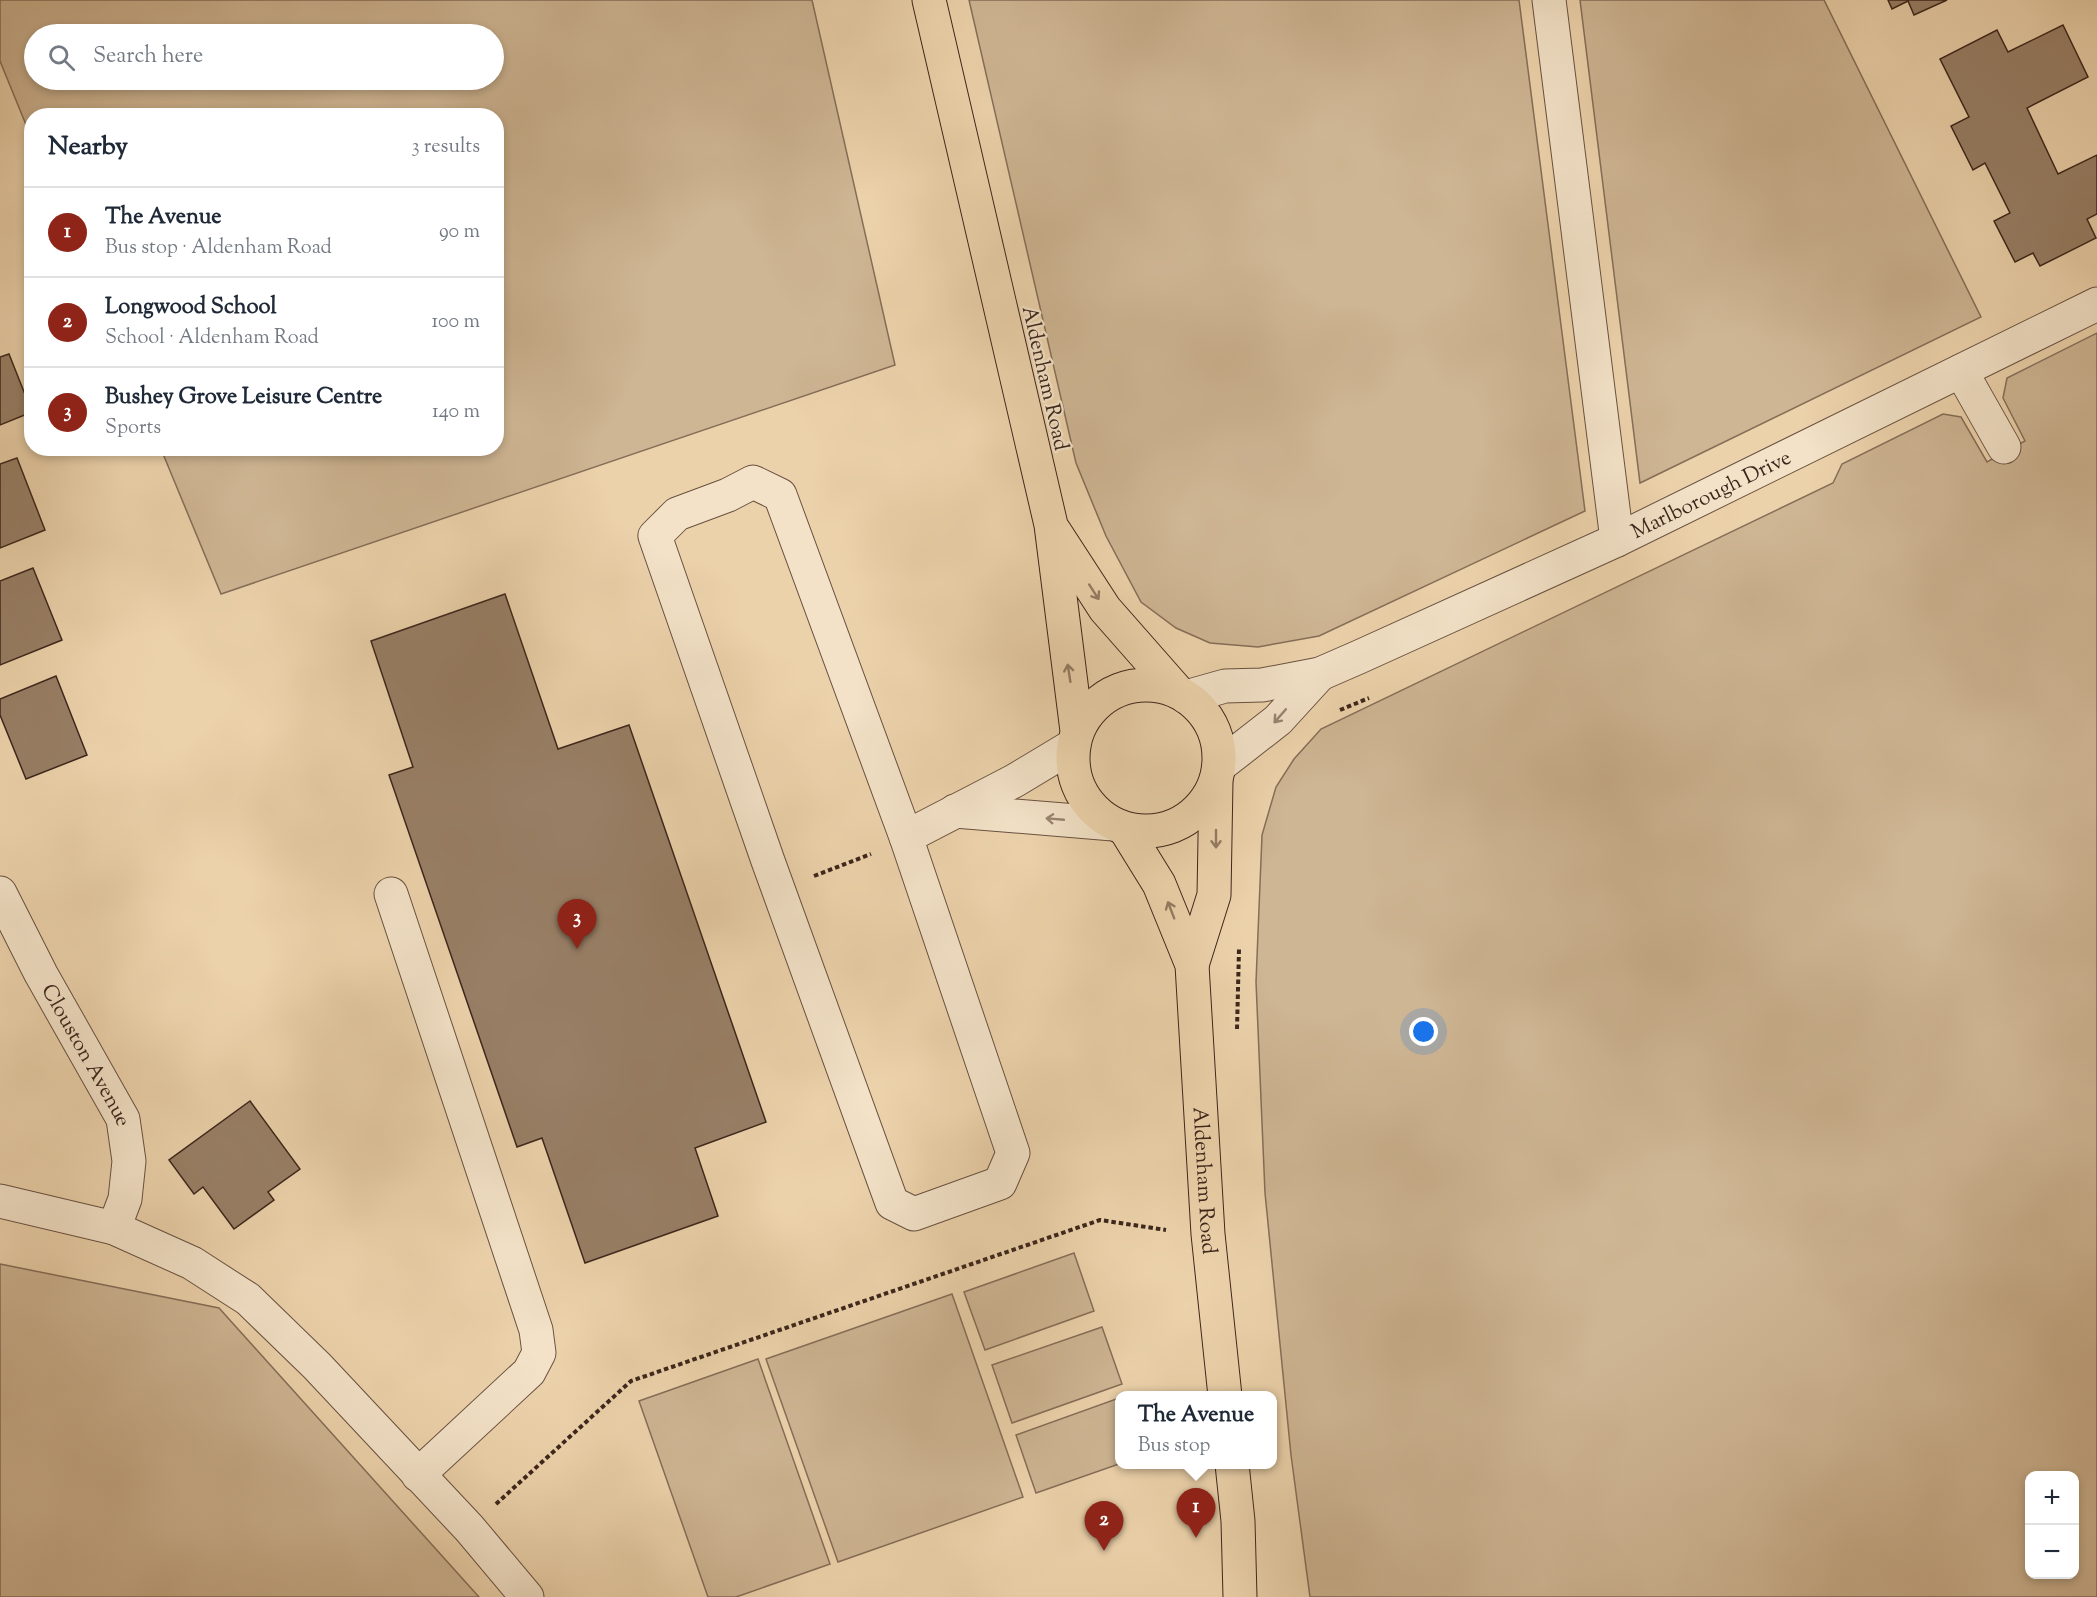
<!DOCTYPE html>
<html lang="en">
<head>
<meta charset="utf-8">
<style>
	:root { --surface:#fff; --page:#f6f6f7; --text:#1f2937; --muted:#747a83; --line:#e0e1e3; --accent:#8f2418 }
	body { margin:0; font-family:"Sorts Mill Goudy",serif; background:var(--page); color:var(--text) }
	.controls { position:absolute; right:18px; bottom:18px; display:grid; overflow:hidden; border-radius:12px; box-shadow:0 3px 9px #0003 }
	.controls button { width:54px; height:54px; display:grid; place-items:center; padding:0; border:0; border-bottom:2px solid var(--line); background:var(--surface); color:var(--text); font:30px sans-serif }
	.you { position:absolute; left:1424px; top:1032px; width:21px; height:21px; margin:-15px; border:4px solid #fff; border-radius:50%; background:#1a73e8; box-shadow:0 0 0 9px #1a73e833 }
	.badge { display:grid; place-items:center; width:39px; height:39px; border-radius:50%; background:var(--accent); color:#fff; font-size:20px; font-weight:700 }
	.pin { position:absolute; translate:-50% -50px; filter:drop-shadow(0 2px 3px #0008) }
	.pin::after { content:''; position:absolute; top:32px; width:21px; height:18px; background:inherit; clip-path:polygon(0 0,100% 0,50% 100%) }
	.popup { position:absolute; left:1115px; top:1391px; width:162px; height:78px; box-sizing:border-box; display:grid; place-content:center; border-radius:12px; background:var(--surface); filter:drop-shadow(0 2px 4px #0005); font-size:20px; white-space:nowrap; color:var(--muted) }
	.popup b { font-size:22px; color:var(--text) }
	.popup::after { content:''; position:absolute; left:50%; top:100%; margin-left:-12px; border:12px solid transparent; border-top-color:var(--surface) }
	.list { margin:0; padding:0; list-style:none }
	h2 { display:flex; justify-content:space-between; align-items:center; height:78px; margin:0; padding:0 24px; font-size:26px }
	h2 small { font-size:20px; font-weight:400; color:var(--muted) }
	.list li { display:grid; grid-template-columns:39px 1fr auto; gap:18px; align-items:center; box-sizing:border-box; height:90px; padding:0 24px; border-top:2px solid var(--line) }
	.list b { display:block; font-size:22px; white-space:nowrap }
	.list p { margin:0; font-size:20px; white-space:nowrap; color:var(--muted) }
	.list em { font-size:20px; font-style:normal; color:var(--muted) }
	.icon { flex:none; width:33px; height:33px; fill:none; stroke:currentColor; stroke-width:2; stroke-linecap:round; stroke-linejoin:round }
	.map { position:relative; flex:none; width:2097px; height:1597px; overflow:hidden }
	.search { position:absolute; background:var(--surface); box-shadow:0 3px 9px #0003; left:24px; top:24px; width:480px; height:66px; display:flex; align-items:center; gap:15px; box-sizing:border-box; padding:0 21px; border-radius:33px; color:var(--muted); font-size:22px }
	.panel { position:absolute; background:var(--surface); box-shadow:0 3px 9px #0003; left:24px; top:108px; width:480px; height:348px; border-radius:24px }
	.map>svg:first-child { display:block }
	.green { fill:#ceb593; stroke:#856e58; stroke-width:1.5; fill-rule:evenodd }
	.building { fill:#987f66; stroke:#3c261c; stroke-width:1.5 }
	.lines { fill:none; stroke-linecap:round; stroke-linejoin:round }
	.minor-casing { stroke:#685140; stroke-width:35 }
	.major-casing { stroke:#3c261c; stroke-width:35 }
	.path { stroke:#3c261c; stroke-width:4; stroke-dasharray:4.5 3; stroke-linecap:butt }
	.minor { stroke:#f3e2c8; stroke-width:33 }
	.major { stroke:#ecd2ab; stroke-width:33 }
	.oneway { stroke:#947c64 }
	.oneway2 { stroke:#988472 }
	.labels { text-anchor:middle; stroke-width:4.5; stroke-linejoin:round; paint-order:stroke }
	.street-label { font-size:21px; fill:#3c261c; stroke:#f3e2c8 }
</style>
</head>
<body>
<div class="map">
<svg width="2097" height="1597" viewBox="0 0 2097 1597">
	<rect width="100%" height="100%" fill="#ecd2ab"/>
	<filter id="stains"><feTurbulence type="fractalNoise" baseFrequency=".00333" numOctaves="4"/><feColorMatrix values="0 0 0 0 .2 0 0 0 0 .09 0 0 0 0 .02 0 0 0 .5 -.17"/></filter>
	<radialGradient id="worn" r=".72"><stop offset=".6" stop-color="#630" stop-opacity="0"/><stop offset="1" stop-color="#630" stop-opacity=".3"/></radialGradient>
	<g class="green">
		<path d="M0,0H812L895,365L221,594L161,449L496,448V116H32L31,137L0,61ZM34,34H494V80H34Z"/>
		<path d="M969,0H1519L1585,511L1319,636L1258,647L1210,643L1176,628L1141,602L1106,536L1076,463Z"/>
		<path d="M1580,0H1824L1981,317L1640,483Z"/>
		<path d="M2097,333V1597H1310L1291,1455L1265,1193L1256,982L1262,835L1276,787L1294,759L1321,729L1833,483L1842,464L1943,414L1961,417L1987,462L2025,441L2003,398L2007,378ZM2030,1476H2074V1574H2030Z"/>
		<path d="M1074,1253L1094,1311L985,1350L964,1292Z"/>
		<path d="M0,1264L219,1308L479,1597H0Z"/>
		<path d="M952,1294L1023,1497L838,1562L766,1359Z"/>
		<path d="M1102,1327L1122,1384L1012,1423L992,1365Z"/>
		<path d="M758,1359L830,1564L736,1597H708L639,1401Z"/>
		<path d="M1119,1398V1464L1036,1493L1016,1435Z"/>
	</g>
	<g class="building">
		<path d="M1888,0H1947L1914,15L1908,1L1892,9Z"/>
		<path d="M2063,25L2088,77L2027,108L2058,174L2097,155V214L2087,219L2096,238L2040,266L2033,253L2015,262L1994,221L2010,213L1985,163L1973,170L1951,126L1969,117L1940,59L1997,30L2008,52Z"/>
		<path d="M9,354L32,412L0,425V357Z"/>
		<path d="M17,458L45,530L0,548V464Z"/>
		<path d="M33,568L62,640L0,665V581Z"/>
		<path d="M505,594L558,749L629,725L766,1122L695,1148L718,1216L585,1263L542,1138L517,1147L389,775L413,767L371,641Z"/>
		<path d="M56,676L87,755L26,779L0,715V699Z"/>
		<path d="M250,1101L300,1169L268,1192L274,1200L234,1229L203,1187L194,1194L169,1160Z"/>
	</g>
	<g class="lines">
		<defs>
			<g id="minor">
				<path d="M1549,0L1617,540"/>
				<path d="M1961,371L2004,447"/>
				<path d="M753,482L780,495L906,837L1013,1153L1000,1183L914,1214L892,1203L768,861L655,536L677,514L728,495Z"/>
				<path id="s1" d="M1186,697L1225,686L1262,685L1320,674L1359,657L1617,540L2097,304"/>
				<path d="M1219,766L1278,720L1320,674"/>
				<path d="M955,811L1113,824"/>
				<path d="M906,837L1014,781L1074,745"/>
				<path id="s2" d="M0,893L41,974L123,1119L129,1161L125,1199L114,1228"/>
				<path d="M391,894L536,1330L539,1353L529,1372L418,1475"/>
				<path d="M0,1201L114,1228L192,1263L248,1299L317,1366L469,1528L527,1597"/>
			</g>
			<g id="major">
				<path d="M929,0L1051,525L1077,731"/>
				<path d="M1055,532L1105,609L1178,692"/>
				<circle cx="1146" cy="758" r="73"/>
				<path id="s3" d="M1125,829L1159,884L1192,965L1208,1234L1225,1396"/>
				<path d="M1192,965L1214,895L1216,781"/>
				<path d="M1232,1464L1238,1521L1240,1597"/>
			</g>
		</defs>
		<use href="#minor" class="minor-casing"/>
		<use href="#major" class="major-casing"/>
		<g class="path">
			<path d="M1340,710L1369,698"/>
			<path d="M814,876L871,854"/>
			<path d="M1237,1029L1239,949"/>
			<path d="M496,1504L631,1381L1100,1220L1166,1230"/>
		</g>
		<use href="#minor" class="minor"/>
		<use href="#major" class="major"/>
	</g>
	<defs><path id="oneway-shaft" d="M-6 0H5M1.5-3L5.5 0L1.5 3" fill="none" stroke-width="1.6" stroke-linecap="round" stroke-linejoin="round" transform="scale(1.5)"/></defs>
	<g class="oneway">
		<use href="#oneway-shaft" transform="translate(1094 592) rotate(57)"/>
		<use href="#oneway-shaft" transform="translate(1069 673) rotate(-99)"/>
		<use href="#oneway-shaft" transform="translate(1216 839) rotate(90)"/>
		<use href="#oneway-shaft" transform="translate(1171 910) rotate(-111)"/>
	</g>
	<g class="oneway2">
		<use href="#oneway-shaft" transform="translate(1280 716) rotate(131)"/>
		<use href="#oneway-shaft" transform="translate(1055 819) rotate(-175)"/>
	</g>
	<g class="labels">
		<g class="street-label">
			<text transform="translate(1046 378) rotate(77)" y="7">Aldenham Road</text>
			<text dy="7" stroke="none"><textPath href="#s1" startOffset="567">Marlborough Drive</textPath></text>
			<text dy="7" stroke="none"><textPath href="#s2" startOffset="184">Clouston Avenue</textPath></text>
			<text dy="7" stroke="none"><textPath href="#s3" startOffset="368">Aldenham Road</textPath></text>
		</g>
	</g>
	<rect width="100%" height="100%" filter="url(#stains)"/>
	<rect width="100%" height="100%" fill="url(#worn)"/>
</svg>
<div class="controls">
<button>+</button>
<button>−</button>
</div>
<div class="you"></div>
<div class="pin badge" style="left:1196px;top:1538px">1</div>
<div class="popup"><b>The Avenue</b>Bus stop</div>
<div class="pin badge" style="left:1104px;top:1551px">2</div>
<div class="pin badge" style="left:577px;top:949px">3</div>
<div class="search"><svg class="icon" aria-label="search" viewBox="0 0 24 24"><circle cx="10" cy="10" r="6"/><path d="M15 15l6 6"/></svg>Search here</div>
<section class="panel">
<h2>Nearby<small>3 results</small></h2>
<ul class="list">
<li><span class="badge">1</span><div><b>The Avenue</b><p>Bus stop · Aldenham Road</p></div><em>90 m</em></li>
<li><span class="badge">2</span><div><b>Longwood School</b><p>School · Aldenham Road</p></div><em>100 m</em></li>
<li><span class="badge">3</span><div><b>Bushey Grove Leisure Centre</b><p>Sports</p></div><em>140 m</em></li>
</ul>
</section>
</div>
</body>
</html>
